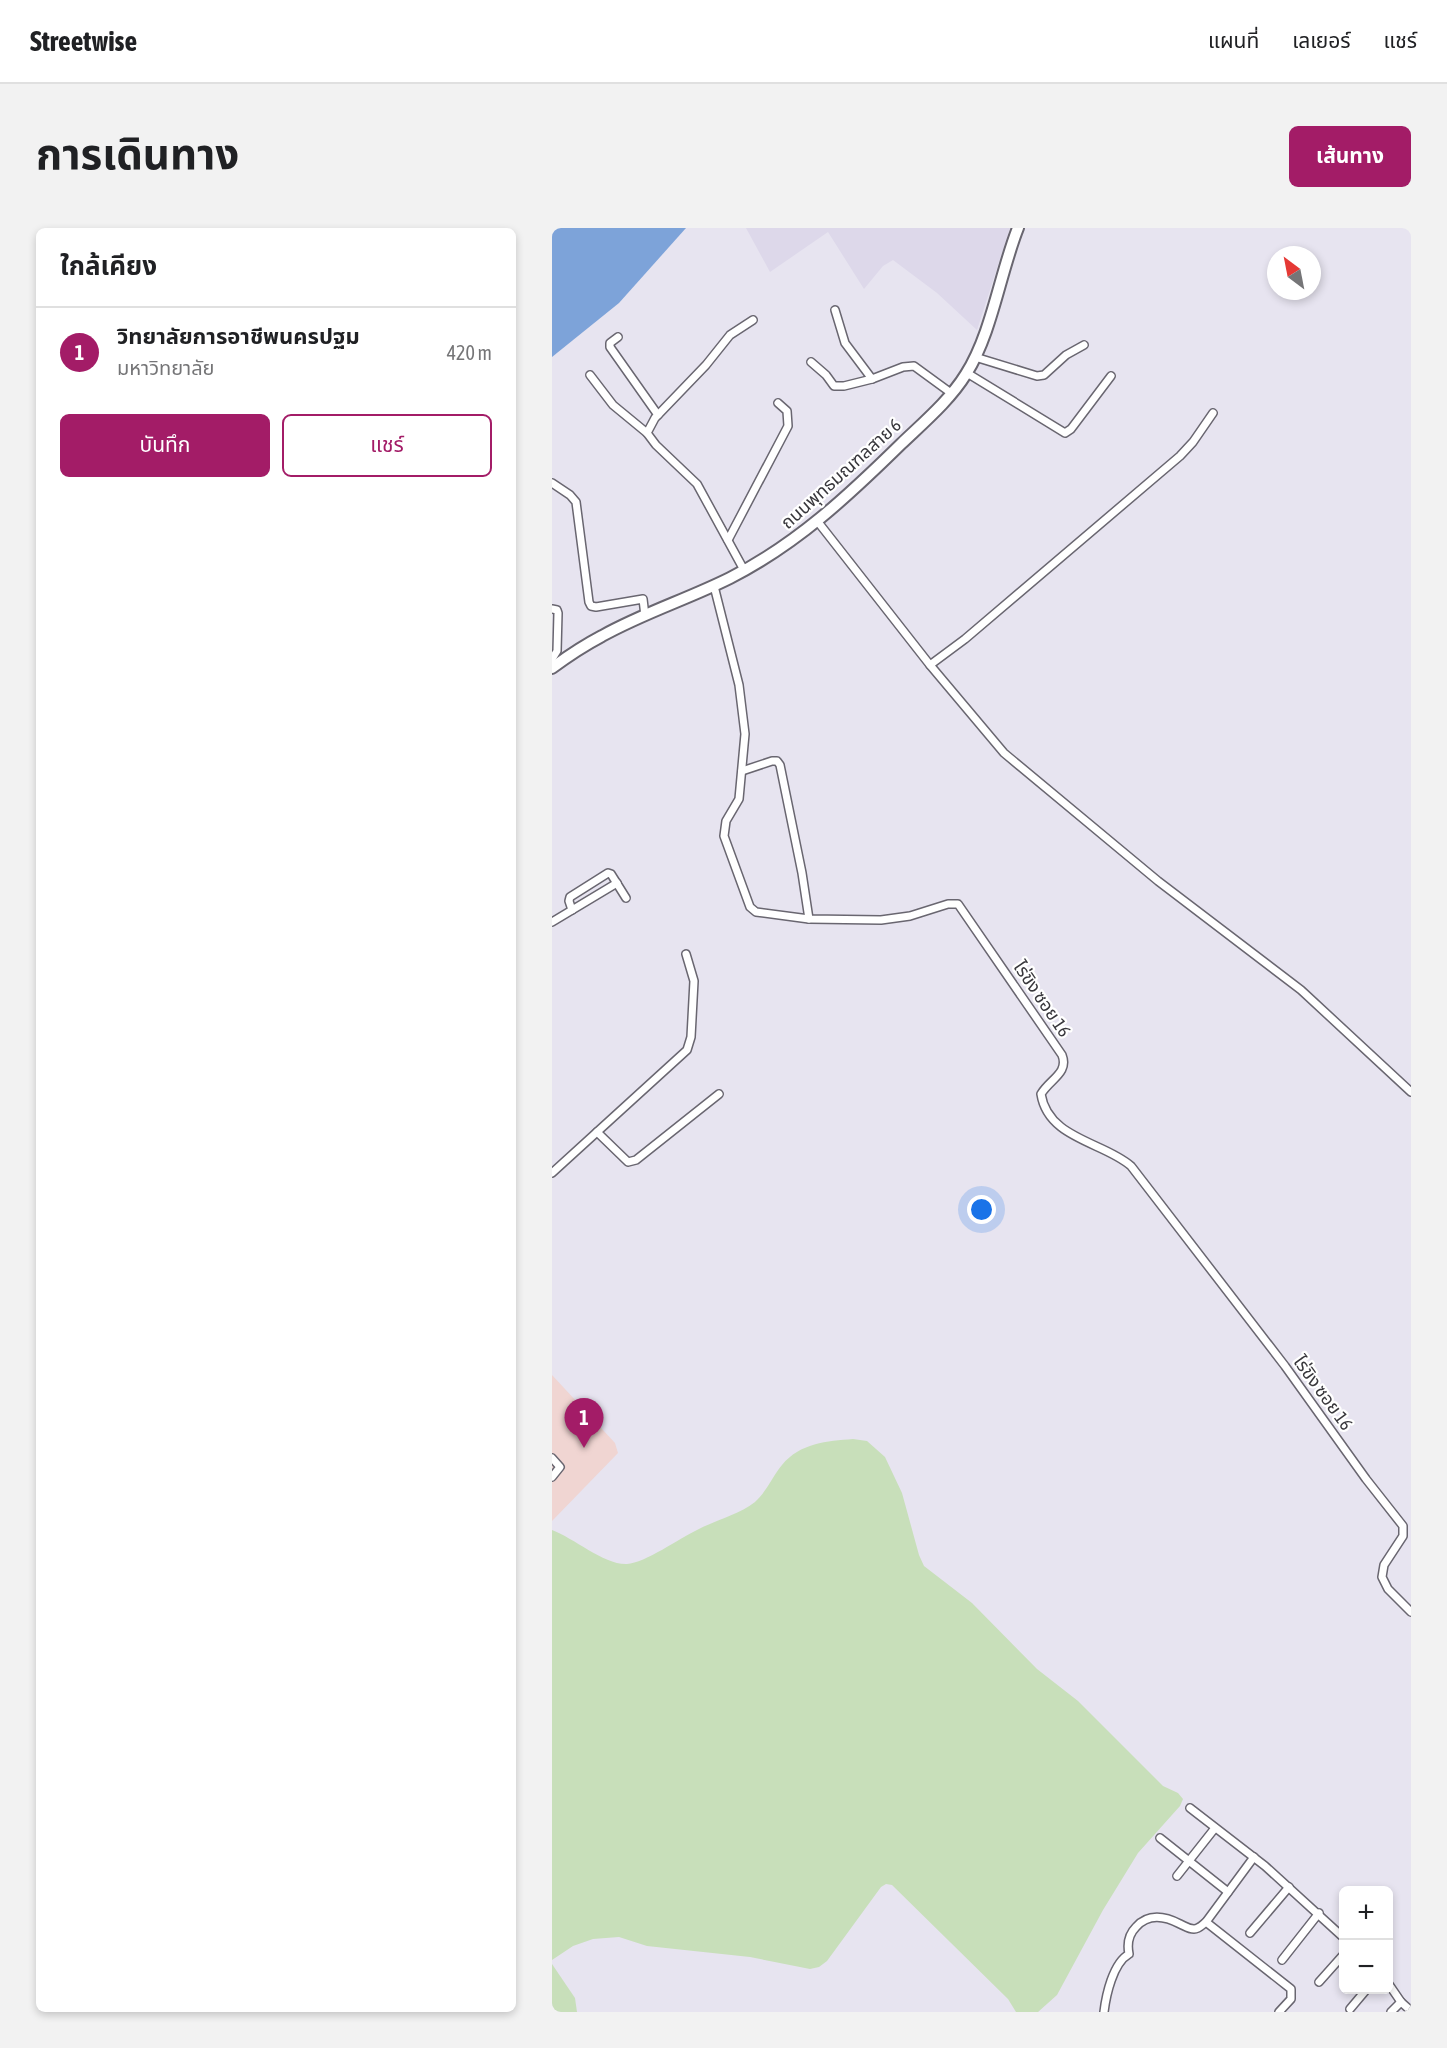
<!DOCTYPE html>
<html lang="th">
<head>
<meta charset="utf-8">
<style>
	:root { --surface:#fff; --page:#f2f2f2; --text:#202124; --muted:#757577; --line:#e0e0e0; --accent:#a31c67 }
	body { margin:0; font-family:"Asap Condensed","Noto Sans Thai",sans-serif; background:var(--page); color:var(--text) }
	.controls { position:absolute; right:18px; bottom:18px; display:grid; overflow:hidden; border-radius:9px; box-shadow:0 3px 9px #0003 }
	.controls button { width:54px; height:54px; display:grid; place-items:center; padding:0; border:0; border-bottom:2px solid var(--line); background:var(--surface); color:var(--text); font:30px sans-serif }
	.compass { position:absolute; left:715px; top:18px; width:54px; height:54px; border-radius:50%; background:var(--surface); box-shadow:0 3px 9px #0003; rotate:328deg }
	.you { position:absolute; left:430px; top:982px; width:21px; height:21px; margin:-15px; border:4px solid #fff; border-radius:50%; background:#1a73e8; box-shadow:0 0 0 9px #1a73e833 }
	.badge { display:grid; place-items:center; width:39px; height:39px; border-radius:50%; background:var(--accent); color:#fff; font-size:20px; font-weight:700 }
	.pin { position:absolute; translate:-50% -50px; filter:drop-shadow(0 2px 3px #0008) }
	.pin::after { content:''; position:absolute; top:32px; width:21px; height:18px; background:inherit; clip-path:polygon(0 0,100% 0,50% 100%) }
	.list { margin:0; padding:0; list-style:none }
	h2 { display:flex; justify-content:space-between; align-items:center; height:78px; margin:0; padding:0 24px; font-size:26px }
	h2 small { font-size:20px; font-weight:400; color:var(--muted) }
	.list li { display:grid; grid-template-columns:39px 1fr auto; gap:18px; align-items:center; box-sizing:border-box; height:90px; padding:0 24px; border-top:2px solid var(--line) }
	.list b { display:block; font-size:22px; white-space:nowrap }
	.list p { margin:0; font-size:20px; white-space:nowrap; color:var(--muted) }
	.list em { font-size:20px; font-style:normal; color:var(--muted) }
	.actions { display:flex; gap:12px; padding:18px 24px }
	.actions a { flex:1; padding:14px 0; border:2px solid var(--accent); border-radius:9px; text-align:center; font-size:21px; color:var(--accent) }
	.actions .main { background:var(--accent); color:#fff }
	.map { position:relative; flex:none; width:859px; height:1784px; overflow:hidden; border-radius:9px }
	header { display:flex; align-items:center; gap:36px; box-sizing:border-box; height:84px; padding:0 30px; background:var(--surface); border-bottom:2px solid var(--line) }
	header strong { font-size:28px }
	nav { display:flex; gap:33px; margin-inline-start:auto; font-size:21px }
	.intro { display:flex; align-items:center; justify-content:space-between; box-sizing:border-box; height:144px; padding:0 36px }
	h1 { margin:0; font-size:42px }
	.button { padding:15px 27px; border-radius:9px; background:var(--accent); color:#fff; font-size:21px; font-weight:700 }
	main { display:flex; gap:36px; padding:0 36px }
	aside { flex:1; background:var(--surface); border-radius:9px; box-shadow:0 3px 9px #0003 }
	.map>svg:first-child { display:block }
	.built { fill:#ddd8ea }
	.education { fill:#f0d5d2 }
	.green { fill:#c8dfba }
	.water { fill:#7da3d9 }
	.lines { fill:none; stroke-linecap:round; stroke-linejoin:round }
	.street-casing { stroke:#696670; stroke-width:10 }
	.secondary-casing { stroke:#696670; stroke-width:14 }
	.street { stroke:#fff; stroke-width:7 }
	.secondary { stroke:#fff; stroke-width:10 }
	.labels { text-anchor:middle; stroke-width:4.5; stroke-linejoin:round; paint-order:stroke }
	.street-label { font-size:18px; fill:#38373c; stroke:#fff }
</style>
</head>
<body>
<header>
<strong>Streetwise</strong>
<nav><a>แผนที่</a><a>เลเยอร์</a><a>แชร์</a></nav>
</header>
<div class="intro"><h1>การเดินทาง</h1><a class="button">เส้นทาง</a></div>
<main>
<aside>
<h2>ใกล้เคียง<small></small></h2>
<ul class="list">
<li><span class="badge">1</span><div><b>วิทยาลัยการอาชีพนครปฐม</b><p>มหาวิทยาลัย</p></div><em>420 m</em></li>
</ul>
<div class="actions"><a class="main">บันทึก</a><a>แชร์</a></div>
</aside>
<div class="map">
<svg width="859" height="1784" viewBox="0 0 859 1784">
	<rect width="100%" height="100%" fill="#e7e4f0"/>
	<path class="built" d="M194,0H458L425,102L385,65L341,32L331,38L312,61L276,4L218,44Z"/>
	<path class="education" d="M0,1147L63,1215L66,1225L0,1293Z"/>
	<g class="green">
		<path d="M301,1211L315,1213L333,1229L350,1265L367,1327L372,1338L420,1375L485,1441L526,1473L611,1558L626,1565L631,1571L628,1578L586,1625L551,1682L505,1767L486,1784H464L456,1771L340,1657L334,1656L329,1659L275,1733L267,1739L258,1741L198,1729L95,1718L67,1709L41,1711L21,1718L0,1732V1302C22,1310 52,1337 75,1336C93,1335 128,1310 145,1302C164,1292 186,1287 203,1274C215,1263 220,1249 230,1237C248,1215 275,1213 301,1211Z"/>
		<path d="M0,1736L23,1770L25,1784H0Z"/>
	</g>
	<path class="water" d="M0,0H134L67,75L0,129Z"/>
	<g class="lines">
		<defs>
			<g id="street">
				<path d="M283,82L293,115L320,151L351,139L362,138L399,165"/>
				<path d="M66,109L58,115V119L106,187"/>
				<path d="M423,129L485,148L492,147L514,127L532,117"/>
				<path d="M259,134L274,147L282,158H292L320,151"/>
				<path d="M415,145L513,205L519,201L559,148"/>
				<path d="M38,147L61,177L95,205"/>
				<path d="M0,255L18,267L24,274L37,374L39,378L44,379L91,371L93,388"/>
				<path d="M266,294L378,437L452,525L606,653L749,762L859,864"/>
				<path d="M176,312L236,198L235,183L226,175"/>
				<path d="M192,342L145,256L104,217L95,205L103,190L154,137L178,107L201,92"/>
				<path d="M162,358L187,457L193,506L187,571L174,593L172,608L198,679L204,684L257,691L329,692L358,688L396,676H406L510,827C517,845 498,851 489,866C496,911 552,914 579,938L733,1138L814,1251L851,1298V1308L832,1337L830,1349L836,1361L859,1384"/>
				<path d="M0,381L5,382L6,385L5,423L0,431"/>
				<path d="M378,437L413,411L628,228L641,214L661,185"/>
				<path d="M190,543L220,533H225L228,537L250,645L257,691"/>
				<path d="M20,682L17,673L18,669L56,645L59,646L74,670"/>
				<path d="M0,694L65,655"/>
				<path d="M45,904L135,822L139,809L142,753L134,726"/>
				<path d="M0,945L45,904L76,934L84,932L167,866"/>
				<path d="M0,1230L8,1239L0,1249"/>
				<path d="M638,1580L713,1638L792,1710"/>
				<path d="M608,1610L676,1664"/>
				<path d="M625,1648L663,1600"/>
				<path d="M654,1694L739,1761V1771L727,1784"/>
				<path d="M698,1705L737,1659"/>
				<path d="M730,1732L767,1685"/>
				<path d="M767,1754L792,1726"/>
				<path d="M836,1755L849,1774L859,1783"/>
				<path d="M798,1781L814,1762"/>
				<path d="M552,1784C554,1767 561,1735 577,1726C575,1716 576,1707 584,1699C596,1685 613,1688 628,1696C633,1698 636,1701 642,1701C647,1701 650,1697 654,1694L702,1629"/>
				<path d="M839,1784L849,1774"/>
			</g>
			<path id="secondary" d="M0,440C16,428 33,417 50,408C91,385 136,371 178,350C245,316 297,267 349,216C372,194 398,172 414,146C440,105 448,45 466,0"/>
		</defs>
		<use href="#street" class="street-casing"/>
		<use href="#secondary" class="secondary-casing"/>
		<use href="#street" class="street"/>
		<use href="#secondary" class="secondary"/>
	</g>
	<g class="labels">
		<g class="street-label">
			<text transform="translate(289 246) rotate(-42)" y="6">ถนนพุทธมณฑลสาย 6</text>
			<text transform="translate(490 771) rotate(56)" y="6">ไร่ขิง ซอย 16</text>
			<text transform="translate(771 1165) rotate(54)" y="6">ไร่ขิง ซอย 16</text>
		</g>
	</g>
</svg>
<div class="controls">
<button>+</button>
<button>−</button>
</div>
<svg class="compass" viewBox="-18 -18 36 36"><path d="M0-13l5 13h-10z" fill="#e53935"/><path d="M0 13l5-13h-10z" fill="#757577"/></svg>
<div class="you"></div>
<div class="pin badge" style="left:32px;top:1220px">1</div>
</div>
</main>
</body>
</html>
